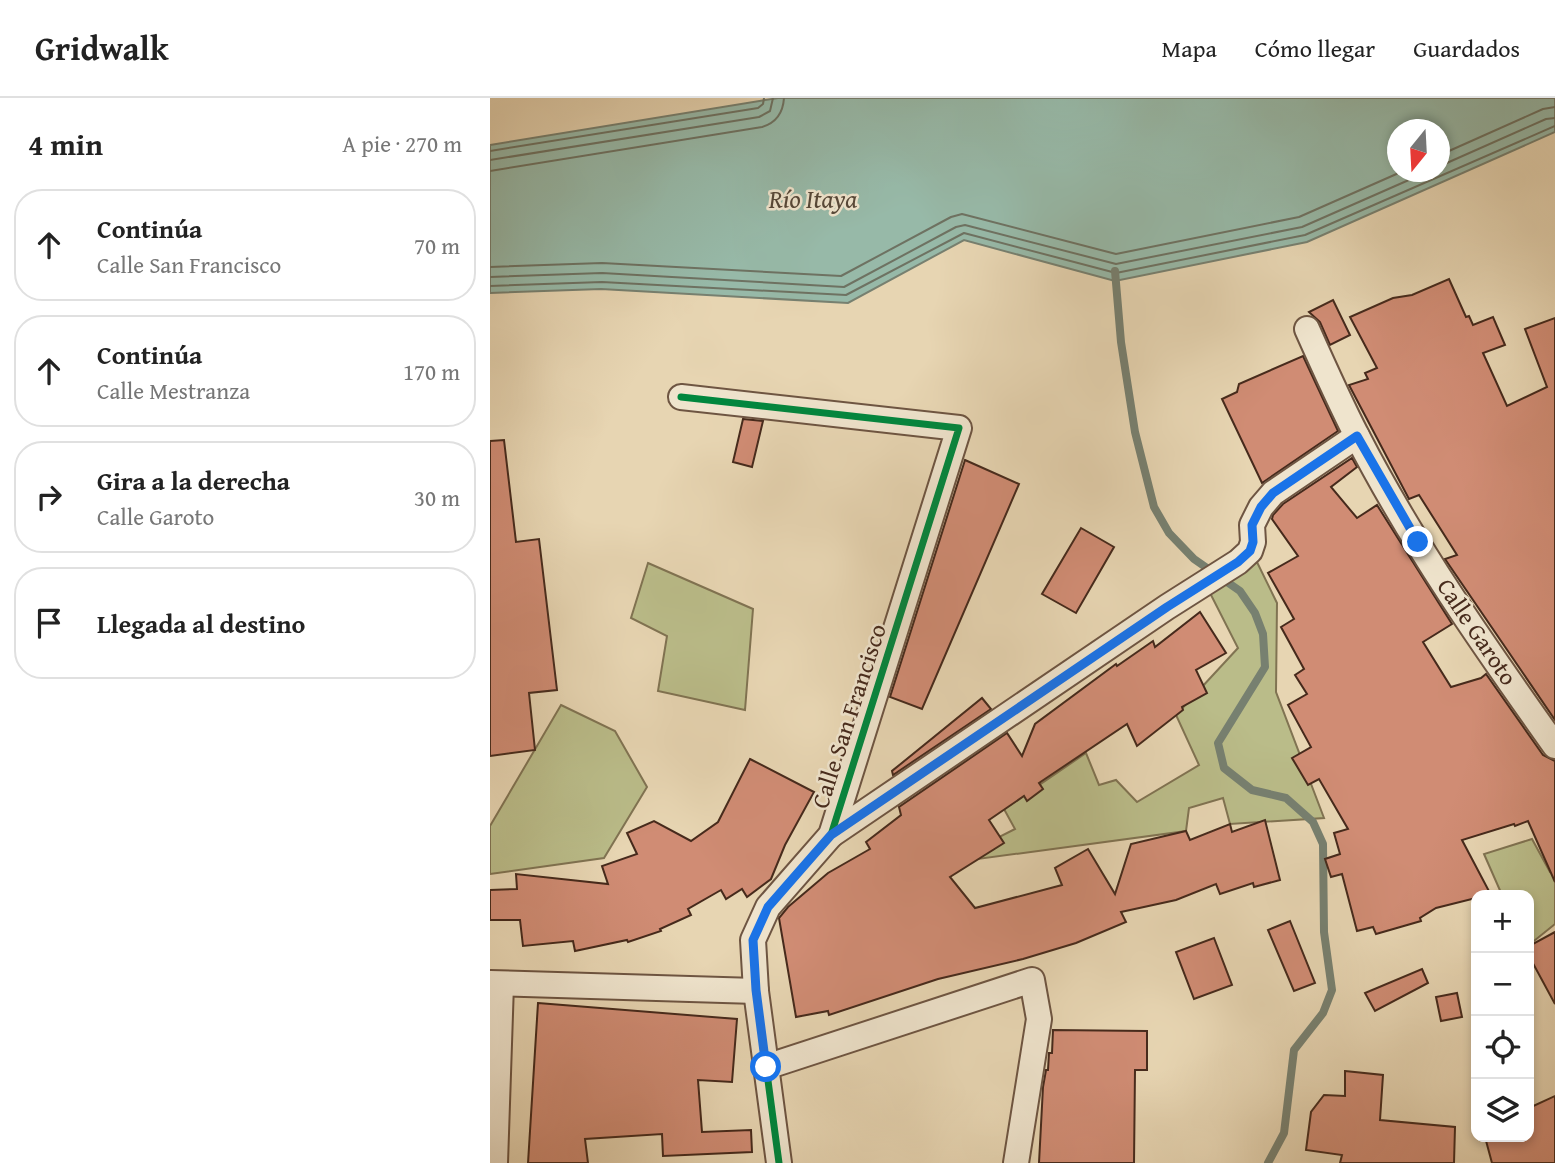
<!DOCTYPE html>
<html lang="es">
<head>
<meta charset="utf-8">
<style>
	:root { --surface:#fff; --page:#f2f2f2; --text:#222; --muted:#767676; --line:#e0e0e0 }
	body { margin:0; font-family:"Gentium Book Plus",serif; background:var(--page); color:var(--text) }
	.controls { position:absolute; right:21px; bottom:21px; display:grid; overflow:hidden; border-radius:14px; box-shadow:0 4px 10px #0003 }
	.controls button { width:63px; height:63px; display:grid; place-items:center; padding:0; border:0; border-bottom:2px solid var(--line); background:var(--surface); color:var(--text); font:35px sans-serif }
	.compass { position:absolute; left:897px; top:21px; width:63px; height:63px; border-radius:50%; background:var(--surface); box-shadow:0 4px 10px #0003; rotate:198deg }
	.stop { position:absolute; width:21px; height:21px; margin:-16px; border:5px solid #1a73e8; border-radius:50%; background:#fff }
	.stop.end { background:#1a73e8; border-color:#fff; box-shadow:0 2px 7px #0008 }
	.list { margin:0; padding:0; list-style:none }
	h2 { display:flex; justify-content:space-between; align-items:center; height:91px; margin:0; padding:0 28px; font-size:30px }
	h2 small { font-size:23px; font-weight:400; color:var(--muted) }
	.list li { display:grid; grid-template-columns:46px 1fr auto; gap:21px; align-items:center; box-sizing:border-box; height:112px; margin:0 14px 14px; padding:0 14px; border:2px solid var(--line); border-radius:28px }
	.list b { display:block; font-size:26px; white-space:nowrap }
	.list p { margin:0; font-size:23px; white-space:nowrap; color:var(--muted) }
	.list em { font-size:23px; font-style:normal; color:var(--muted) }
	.icon { flex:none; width:38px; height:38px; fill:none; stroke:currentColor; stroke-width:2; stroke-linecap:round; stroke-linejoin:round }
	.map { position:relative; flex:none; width:1065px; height:1065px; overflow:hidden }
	header { display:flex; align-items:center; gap:42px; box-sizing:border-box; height:98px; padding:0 35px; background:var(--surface); border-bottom:2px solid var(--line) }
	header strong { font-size:33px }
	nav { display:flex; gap:38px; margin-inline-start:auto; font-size:24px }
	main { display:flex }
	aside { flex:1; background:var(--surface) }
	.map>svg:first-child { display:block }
	.green { fill:#babc89; stroke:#807352; stroke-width:2 }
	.water { fill:#97b9a8; stroke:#778070; stroke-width:2; fill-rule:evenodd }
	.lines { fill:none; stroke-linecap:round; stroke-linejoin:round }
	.shore { stroke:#6e7262; stroke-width:2 }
	.stream { stroke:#778070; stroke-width:8 }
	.building { fill:#d08c74; stroke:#462a1c; stroke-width:2 }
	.street-casing { stroke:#6e5542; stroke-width:28 }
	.street { stroke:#efe4cd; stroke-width:24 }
	.cycleway-casing { stroke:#efe4cd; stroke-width:11 }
	.cycleway { stroke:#00873e; stroke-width:7 }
	.route { stroke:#1a73e8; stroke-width:9 }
	.labels { text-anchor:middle; stroke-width:5; stroke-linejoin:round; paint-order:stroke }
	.street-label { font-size:24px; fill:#462a1c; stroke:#efe4cd }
	.water-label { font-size:26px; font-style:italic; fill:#564738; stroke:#efe4cd }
</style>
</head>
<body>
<header>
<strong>Gridwalk</strong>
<nav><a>Mapa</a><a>Cómo llegar</a><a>Guardados</a></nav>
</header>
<main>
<aside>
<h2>4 min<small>A pie · 270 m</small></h2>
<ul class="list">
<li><svg class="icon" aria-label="ahead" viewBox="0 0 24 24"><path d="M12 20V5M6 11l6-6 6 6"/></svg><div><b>Continúa</b><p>Calle San Francisco</p></div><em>70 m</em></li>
<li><svg class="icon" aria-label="ahead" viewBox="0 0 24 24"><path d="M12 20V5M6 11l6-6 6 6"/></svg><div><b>Continúa</b><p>Calle Mestranza</p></div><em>170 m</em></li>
<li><svg class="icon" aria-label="right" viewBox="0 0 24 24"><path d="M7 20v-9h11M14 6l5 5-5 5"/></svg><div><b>Gira a la derecha</b><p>Calle Garoto</p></div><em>30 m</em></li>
<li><svg class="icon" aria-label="arrive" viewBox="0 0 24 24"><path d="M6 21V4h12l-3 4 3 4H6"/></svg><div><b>Llegada al destino</b></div></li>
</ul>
</aside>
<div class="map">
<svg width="1065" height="1065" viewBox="0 0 1065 1065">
	<rect width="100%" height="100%" fill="#e7d5b2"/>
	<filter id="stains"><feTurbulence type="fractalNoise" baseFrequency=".00286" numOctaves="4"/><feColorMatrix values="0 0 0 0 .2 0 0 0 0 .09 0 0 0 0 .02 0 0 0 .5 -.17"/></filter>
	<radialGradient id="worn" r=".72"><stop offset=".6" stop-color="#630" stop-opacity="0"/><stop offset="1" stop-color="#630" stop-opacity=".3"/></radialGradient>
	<g class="green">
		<path d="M764,458L787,505L786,594L834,720L740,726L733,700L699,710L696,733L488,761L509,739L525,731L514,711L596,655L609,687L626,682L647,704L709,667L686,617L748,550L719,493Z"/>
		<path d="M158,465L263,511L255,612L168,593L177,538L141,520Z"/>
		<path d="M71,607L125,633L157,689L114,760L0,776V728Z"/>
		<path d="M1042,741L1060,774L1065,772V826L1039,847V797H1012L994,756Z"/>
	</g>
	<path class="water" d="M288,0H1065V34L817,144L625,183L474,142L358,205L111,191L0,195V47ZM908,32H950V74H908Z"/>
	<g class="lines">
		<g class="shore">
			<path d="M0,53L268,10L273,6L274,0"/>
			<path d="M950,57L1053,11L1065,9"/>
			<path d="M0,62L269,19L280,13L283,0"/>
			<path d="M950,68L1056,21L1065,20"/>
			<path d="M0,73L272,29C286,25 293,15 294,0"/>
			<path d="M0,169L112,165L351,178L461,119L472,116L626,156L809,119L911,74"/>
			<path d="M0,179L112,175L354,189L466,129L475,127L626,166L812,129L937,74"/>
			<path d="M0,188L112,184L356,197L474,135L626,175L815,137L1065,28"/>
		</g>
		<path class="stream" d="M625,173L631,244L645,334L664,409L679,435L704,461L750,493L765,515L773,536L775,569L728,645L734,670L762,692L796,700L823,724L833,746L834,834L842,892L833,915L804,952L794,1035L778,1065"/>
	</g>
	<g class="building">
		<path d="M959,181L976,219L979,218L983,227L1003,219L1015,247L993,255L1017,308L1057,289L1035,231L1065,220V622L955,461L967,457L929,397L919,401L859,287L878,281L875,275L887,270L860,219L903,200L922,197Z"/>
		<path d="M843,202L860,237L840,247L830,224L819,214Z"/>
		<path d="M813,258L848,333L772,385L732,301L747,294L749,286Z"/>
		<path d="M253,321L273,323L262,369L243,364Z"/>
		<path d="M14,342L26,444L49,441L67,592L39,595L45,652L0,658V343Z"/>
		<path d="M862,360L867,369L841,389L867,420L887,407L962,526L933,544L961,589L991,580L996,576L1053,657L1065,663V784L1038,723L1025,728L1024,726L972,742L1001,797H986V800L946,810L930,820L931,823L886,836L883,829L867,833L852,776L841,779L835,761L850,756L844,735L858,731L829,681L818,687L802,660L821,649L798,607L817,596L805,577L814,571L791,529L804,521L778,475L808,458L782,421L783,417L793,406Z"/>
		<path d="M475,362L529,386L432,611L400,599Z"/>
		<path d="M591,430L624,449L586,515L552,496Z"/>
		<path d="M710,514L736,555L706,572L717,595L692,609L693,612L647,648L637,626L549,685L553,691L537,703L534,698L499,722L514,745L460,779L485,810L572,787L565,770L598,751L625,796L641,746L696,733L700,742L740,726L742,734L775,722L790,782L764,789L763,785L730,796L726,786L686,802L631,814L636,824L586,845L533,861L448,881L339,917L338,913L306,919L289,820L298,809L338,775L380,751L376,744L411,717L409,709L517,635L532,658L545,626L626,566L627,568L663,543L665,549Z"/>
		<path d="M492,600L501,611L403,677L402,673Z"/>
		<path d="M260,661L324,694L295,747L281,781L257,799L252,791L236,801L231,792L198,811L201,817L170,831L171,833L138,844L137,842L85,853L83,843L33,848L30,822H0V792L27,791L26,776L118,786L112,768L147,756L137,735L164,723L201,743L228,724Z"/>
		<path d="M800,823L825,885L804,893L778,832Z"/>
		<path d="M1065,834V906L1039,858V848Z"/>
		<path d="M724,840L742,887L704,901L686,854Z"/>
		<path d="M932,871L938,885L885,913L875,895Z"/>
		<path d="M967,895L972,919L951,923L946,899Z"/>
		<path d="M48,905L247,921L242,984L208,982L212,1034L261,1032L262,1054L173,1058L172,1036L95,1041L98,1065H38Z"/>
		<path d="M563,932L657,933V972H645L644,1065H549L553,989L556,972H558L559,955H562Z"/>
		<path d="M855,973L893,977L890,1022L965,1029L964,1065H850L852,1057L816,1052L821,1014L834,997L855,998Z"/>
		<path d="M1065,998V1065H1002L995,1039H1039V1010Z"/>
	</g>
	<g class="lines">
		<defs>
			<g id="street">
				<path d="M817,231C833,267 849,303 867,338C923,447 994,548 1065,648"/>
				<path d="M191,299L469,330L341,737L278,809L263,842L266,893L289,1065"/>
				<path d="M341,737L677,509L748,464L760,453L763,444L762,427L771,409L783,395L867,338"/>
				<path d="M0,885L266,893"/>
				<path d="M276,969L542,882L549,921L526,1065"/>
				<path d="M5,1065L11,886"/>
			</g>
		</defs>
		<use href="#street" class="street-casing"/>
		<use href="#street" class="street"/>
		<defs>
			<g id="cycleway">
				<path d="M191,299L469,330L341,737L278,809L263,842L266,893L289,1065"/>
				<path d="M341,737L677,509L748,464L760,453L763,444L762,427L771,409L783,395L867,338"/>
			</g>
		</defs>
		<use href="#cycleway" class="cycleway-casing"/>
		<use href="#cycleway" class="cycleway"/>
	</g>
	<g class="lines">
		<path class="route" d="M276,969L266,892L263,842L278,809L341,737L677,509L748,464L760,453L763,444L762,427L771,409L783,395L867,338L928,444"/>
	</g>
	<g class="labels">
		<g class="street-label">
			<text transform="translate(987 534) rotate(56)" y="8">Calle Garoto</text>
			<text transform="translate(359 618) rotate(-72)" y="8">Calle San Francisco</text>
		</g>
		<g class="water-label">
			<text x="323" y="110">Río Itaya</text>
		</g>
	</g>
	<rect width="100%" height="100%" filter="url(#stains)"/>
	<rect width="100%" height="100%" fill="url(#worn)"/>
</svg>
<div class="controls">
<button>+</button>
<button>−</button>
<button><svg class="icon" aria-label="locate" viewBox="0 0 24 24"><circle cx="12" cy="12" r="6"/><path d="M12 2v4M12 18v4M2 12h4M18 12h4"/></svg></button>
<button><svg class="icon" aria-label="layers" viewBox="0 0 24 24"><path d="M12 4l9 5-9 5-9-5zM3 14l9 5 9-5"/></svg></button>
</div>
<svg class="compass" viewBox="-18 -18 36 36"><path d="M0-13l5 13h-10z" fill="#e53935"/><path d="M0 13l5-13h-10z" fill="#767676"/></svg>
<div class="stop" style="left:276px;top:969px"></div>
<div class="stop end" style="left:928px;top:444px"></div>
</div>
</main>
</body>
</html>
